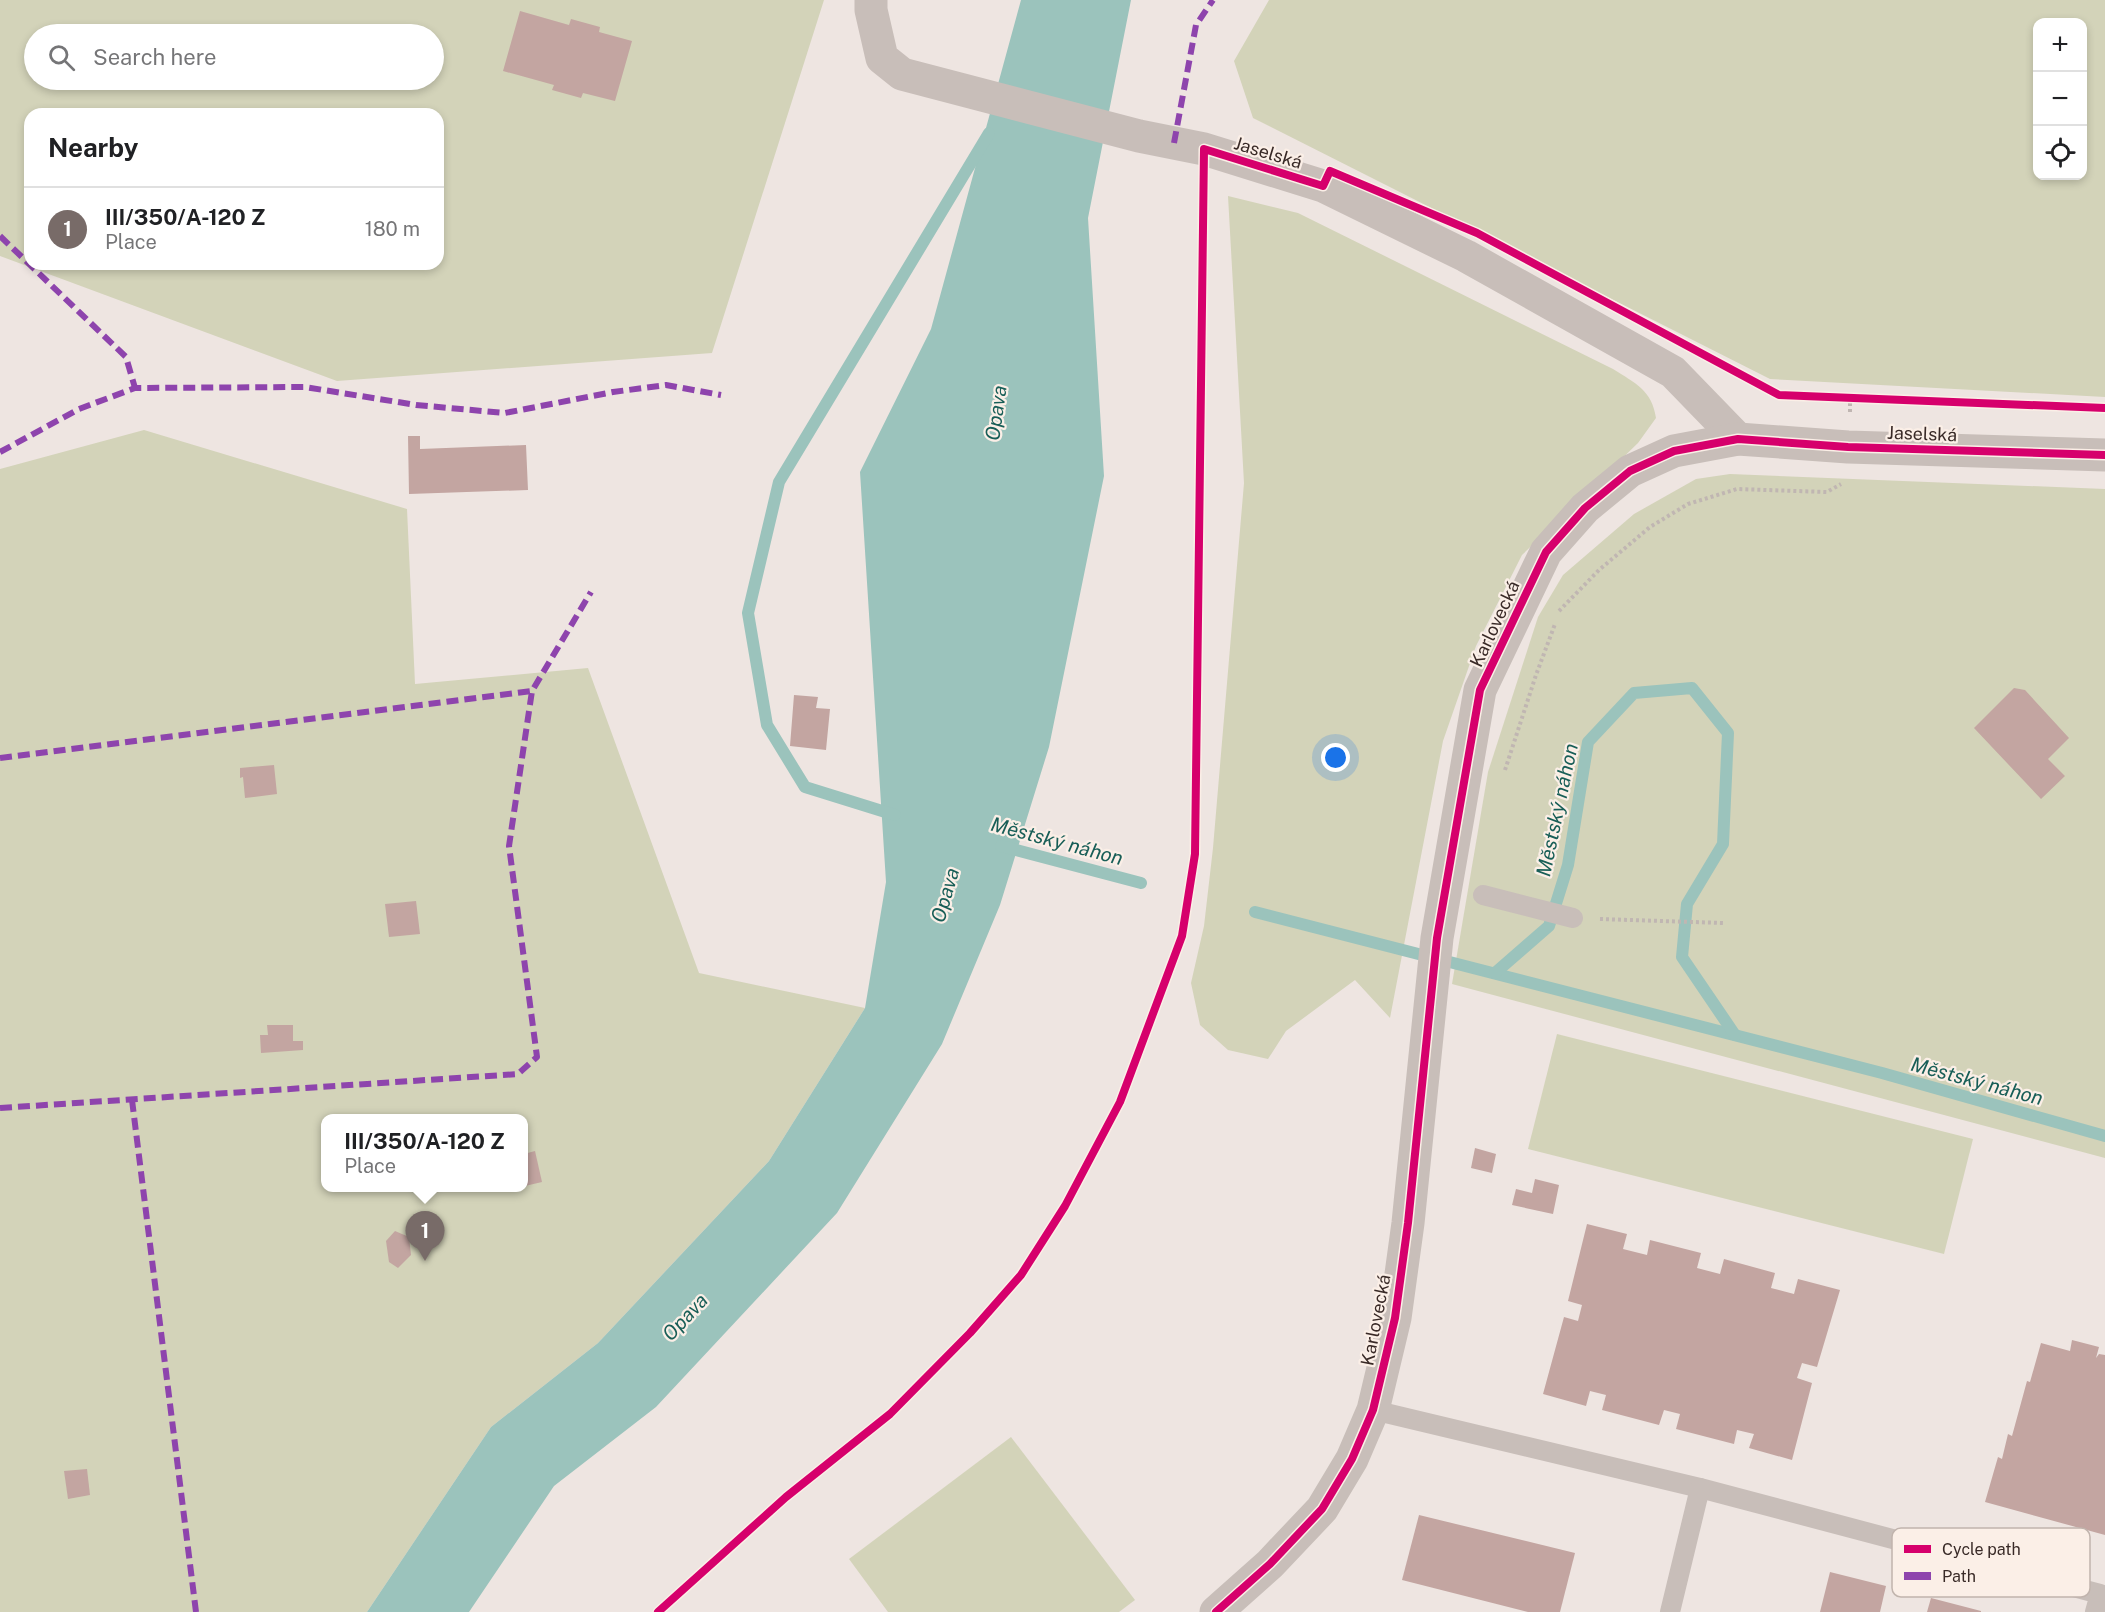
<!DOCTYPE html>
<html lang="en">
<head>
<meta charset="utf-8">
<style>
	:root { --surface:#fff; --page:#f2f2f2; --text:#202124; --muted:#757577; --line:#e0e0e0; --accent:#786b68 }
	body { margin:0; font-family:"Public Sans",sans-serif; background:var(--page); color:var(--text) }
	.controls { position:absolute; right:18px; top:18px; display:grid; overflow:hidden; border-radius:12px; box-shadow:0 3px 9px #0003 }
	.controls button { width:54px; height:54px; display:grid; place-items:center; padding:0; border:0; border-bottom:2px solid var(--line); background:var(--surface); color:var(--text); font:30px sans-serif }
	.you { position:absolute; left:1336px; top:758px; width:21px; height:21px; margin:-15px; border:4px solid #fff; border-radius:50%; background:#1a73e8; box-shadow:0 0 0 9px #1a73e833 }
	.badge { display:grid; place-items:center; width:39px; height:39px; border-radius:50%; background:var(--accent); color:#fff; font-size:20px; font-weight:700 }
	.pin { position:absolute; translate:-50% -50px; filter:drop-shadow(0 2px 3px #0008) }
	.pin::after { content:''; position:absolute; top:32px; width:21px; height:18px; background:inherit; clip-path:polygon(0 0,100% 0,50% 100%) }
	.popup { position:absolute; left:321px; top:1114px; width:207px; height:78px; box-sizing:border-box; display:grid; place-content:center; border-radius:12px; background:var(--surface); filter:drop-shadow(0 2px 4px #0005); font-size:20px; white-space:nowrap; color:var(--muted) }
	.popup b { font-size:22px; color:var(--text) }
	.popup::after { content:''; position:absolute; left:50%; top:100%; margin-left:-12px; border:12px solid transparent; border-top-color:var(--surface) }
	.list { margin:0; padding:0; list-style:none }
	h2 { display:flex; justify-content:space-between; align-items:center; height:78px; margin:0; padding:0 24px; font-size:26px }
	h2 small { font-size:20px; font-weight:400; color:var(--muted) }
	.list li { display:grid; grid-template-columns:39px 1fr auto; gap:18px; align-items:center; box-sizing:border-box; height:84px; padding:0 24px; border-top:2px solid var(--line) }
	.list b { display:block; font-size:22px; white-space:nowrap }
	.list p { margin:0; font-size:20px; white-space:nowrap; color:var(--muted) }
	.list em { font-size:20px; font-style:normal; color:var(--muted) }
	.icon { flex:none; width:33px; height:33px; fill:none; stroke:currentColor; stroke-width:2; stroke-linecap:round; stroke-linejoin:round }
	.map { position:relative; flex:none; width:2105px; height:1612px; overflow:hidden }
	.search { position:absolute; background:var(--surface); box-shadow:0 3px 9px #0003; left:24px; top:24px; width:420px; height:66px; display:flex; align-items:center; gap:15px; box-sizing:border-box; padding:0 21px; border-radius:33px; color:var(--muted); font-size:22px }
	.panel { position:absolute; background:var(--surface); box-shadow:0 3px 9px #0003; left:24px; top:108px; width:420px; height:162px; border-radius:18px }
	.map>svg:first-child { display:block }
	.green { fill:#d3d3b9; fill-rule:evenodd }
	.water { fill:#9bc3bc }
	.lines { fill:none; stroke-linecap:round; stroke-linejoin:round }
	.stream { stroke:#9bc3bc; stroke-width:12 }
	.building { fill:#c3a5a1 }
	.path { stroke:#c0b6b2; stroke-width:4; stroke-dasharray:3 3; stroke-linecap:butt }
	.lane { stroke:#c8beb9; stroke-width:20 }
	.street { stroke:#c8beb9; stroke-width:33 }
	.quiet { stroke:#8e44ad; stroke-width:6; stroke-dasharray:12 6; stroke-linecap:butt }
	.cycleway-casing { stroke:#fbefe7; stroke-width:11 }
	.cycleway { stroke:#d6006c; stroke-width:8 }
	.labels { text-anchor:middle; stroke-width:4.5; stroke-linejoin:round; paint-order:stroke }
	.street-label { font-size:18px; fill:#392a27; stroke:#fbefe7 }
	.water-label { font-size:20px; font-style:italic; fill:#185e57; stroke:#fbefe7 }
	.key { fill:#fbefe7; stroke:#c1b4ad; stroke-width:1.5 }
	.key-label { font-size:16px; fill:#392a27 }
</style>
</head>
<body>
<div class="map">
<svg width="2105" height="1612" viewBox="0 0 2105 1612">
	<rect width="100%" height="100%" fill="#eee5e1"/>
	<g class="green">
		<path d="M0,0H824L712,353L337,381L0,256ZM34,34H434V80H34ZM30,114H438V264H30Z"/>
		<path d="M1269,0H2105V397L1770,379L1253,118L1234,61ZM2038,22H2082V176H2038Z"/>
		<path d="M1228,196L1298,213L1613,369C1635,383 1652,390 1656,418L1638,443L1522,555L1476,646L1443,741L1390,1018L1355,980L1286,1031L1268,1059L1228,1050L1200,1025L1191,983L1204,926L1213,848L1244,483Z"/>
		<path d="M144,430L407,509L415,684L588,668L699,973L865,1008L769,1161L598,1343L491,1427L367,1612H0V469ZM326,1118H524V1188H326Z"/>
		<path d="M1730,474L2105,489V1158L1452,984L1488,772L1538,617L1563,575L1634,514L1696,479Z"/>
		<path d="M1557,1034L1973,1139L1944,1254L1528,1149Z"/>
		<path d="M1011,1437L1135,1600L1119,1612H888L849,1559Z"/>
	</g>
	<path class="water" d="M1021,0H1131L1088,218L1104,476L1049,747L1000,905L942,1044L837,1213L656,1407L554,1486L469,1612H367L491,1427L598,1343L769,1161L865,1008L886,882L860,472L931,329Z"/>
	<g class="lines">
		<g class="stream">
			<path d="M895,815L805,787L767,725L748,613L779,482L989,133"/>
			<path d="M1001,846L1141,883"/>
			<path d="M1255,912L1882,1073L2105,1136"/>
			<path d="M1495,973L1549,926L1568,865L1588,742L1634,693L1692,688L1728,733L1723,844L1687,904L1682,957L1735,1035"/>
		</g>
	</g>
	<g class="building">
		<path d="M520,11L569,25L571,19L600,27L599,32L632,41L615,101L583,93L581,98L552,90L554,85L503,71Z"/>
		<path d="M408,436H420V449L526,445L528,490L409,494Z"/>
		<path d="M2014,688L2025,690L2069,738L2048,759L2065,776L2041,799L1974,728Z"/>
		<path d="M794,695L818,697L816,708L830,709L826,750L790,746Z"/>
		<path d="M274,765L277,794L245,798L243,777L240,778V768Z"/>
		<path d="M416,901L420,934L389,937L385,904Z"/>
		<path d="M267,1025H293V1041H303V1050L261,1053L260,1035H268Z"/>
		<path d="M1475,1148L1496,1154L1492,1173L1471,1168Z"/>
		<path d="M535,1151L542,1182L525,1186L524,1154Z"/>
		<path d="M1535,1179L1559,1185L1553,1214L1512,1205L1516,1189L1532,1193Z"/>
		<path d="M1587,1224L1627,1234L1623,1249L1647,1255L1650,1240L1701,1253L1697,1268L1720,1274L1724,1259L1775,1273L1771,1288L1794,1294L1798,1279L1840,1290L1817,1367L1802,1363L1797,1378L1812,1383L1792,1460L1749,1448L1754,1434L1737,1430L1734,1444L1676,1429L1680,1414L1664,1410L1659,1425L1602,1410L1606,1395L1590,1391L1586,1406L1543,1394L1564,1317L1578,1321L1582,1305L1568,1301Z"/>
		<path d="M395,1231L409,1237L411,1255L398,1268L389,1262L386,1241Z"/>
		<path d="M2072,1340L2099,1347L2096,1358L2099,1354L2105,1355V1535L1985,1502L1998,1457L2002,1459L2008,1434L2012,1436L2027,1381L2030,1382L2041,1343L2070,1351Z"/>
		<path d="M87,1469L90,1495L68,1499L64,1471Z"/>
		<path d="M1419,1515L1575,1553L1560,1612H1528L1402,1580Z"/>
		<path d="M1830,1572L1886,1586L1880,1612H1820Z"/>
		<path d="M1931,1598L1981,1611V1612H1927Z"/>
	</g>
	<g class="lines">
		<g class="path">
			<path d="M1850,412V398"/>
			<path d="M1559,611L1599,570L1650,527L1688,504L1737,489L1827,492L1841,484"/>
			<path d="M1505,770L1536,675L1555,624"/>
			<path d="M1600,919L1723,923"/>
		</g>
		<g class="lane">
			<path d="M1483,895L1573,918"/>
			<path d="M1373,1410L1700,1488L2100,1594L2095,1612"/>
			<path d="M1670,1612L1700,1488"/>
		</g>
		<g class="street">
			<path d="M871,0V10L882,58L902,74L1139,136L1204,149L1323,186L1466,256L1673,372L1738,439"/>
			<path d="M1216,1612L1270,1564L1322,1509L1352,1459L1373,1410L1395,1318L1408,1223L1437,938L1480,690L1546,552L1585,508L1630,471L1674,451L1738,439L1848,447L2105,455"/>
		</g>
		<g class="quiet">
			<path d="M1174,143L1196,25L1213,0"/>
			<path d="M0,236L126,357L135,388"/>
			<path d="M0,452L79,409L135,388L305,387L416,405L505,413L613,392L666,385L721,395"/>
			<path d="M0,758L532,691"/>
			<path d="M132,1100L196,1612"/>
			<path d="M0,1108L518,1074L537,1057L509,846L532,691L591,592"/>
		</g>
		<defs>
			<g id="cycleway">
				<path d="M658,1612L786,1497L890,1414L970,1333L1021,1275L1065,1206L1120,1102L1182,936L1195,854L1204,149L1323,186L1330,171L1477,233L1779,395L2105,408"/>
				<path d="M1216,1612L1270,1564L1322,1509L1352,1459L1373,1410L1395,1318L1408,1223L1437,938L1480,690L1546,552L1585,508L1630,471L1674,451L1738,439L1848,447L2105,455"/>
			</g>
		</defs>
		<use href="#cycleway" class="cycleway-casing"/>
		<use href="#cycleway" class="cycleway"/>
	</g>
	<g class="labels">
		<g class="street-label">
			<text transform="translate(1268 153) rotate(17)" y="6">Jaselská</text>
			<text transform="translate(1922 434) rotate(2)" y="6">Jaselská</text>
			<text transform="translate(1495 624) rotate(-65)" y="6">Karlovecká</text>
			<text transform="translate(1376 1320) rotate(-79)" y="6">Karlovecká</text>
		</g>
		<g class="water-label">
			<text transform="translate(996 413) rotate(-82)" y="7">Opava</text>
			<text transform="translate(1557 810) rotate(-78)" y="7">Městský náhon</text>
			<text transform="translate(1057 841) rotate(15)" y="7">Městský náhon</text>
			<text transform="translate(945 895) rotate(-74)" y="7">Opava</text>
			<text transform="translate(1977 1081) rotate(15)" y="7">Městský náhon</text>
			<text transform="translate(685 1317) rotate(-47)" y="7">Opava</text>
		</g>
	</g>
	<rect x="1892" y="1528" width="198" height="69" rx="9" class="key"/>
	<rect x="1904" y="1545" width="27" height="8" fill="#d6006c"/>
	<rect x="1904" y="1572" width="27" height="8" fill="#8e44ad"/>
	<g class="key-label">
		<text x="1942" y="1555">Cycle path</text>
		<text x="1942" y="1582">Path</text>
	</g>
</svg>
<div class="controls">
<button>+</button>
<button>−</button>
<button><svg class="icon" aria-label="locate" viewBox="0 0 24 24"><circle cx="12" cy="12" r="6"/><path d="M12 2v4M12 18v4M2 12h4M18 12h4"/></svg></button>
</div>
<div class="you"></div>
<div class="pin badge" style="left:425px;top:1261px">1</div>
<div class="popup"><b>III/350/A-120 Z</b>Place</div>
<div class="search"><svg class="icon" aria-label="search" viewBox="0 0 24 24"><circle cx="10" cy="10" r="6"/><path d="M15 15l6 6"/></svg>Search here</div>
<section class="panel">
<h2>Nearby<small></small></h2>
<ul class="list">
<li><span class="badge">1</span><div><b>III/350/A-120 Z</b><p>Place</p></div><em>180 m</em></li>
</ul>
</section>
</div>
</body>
</html>
